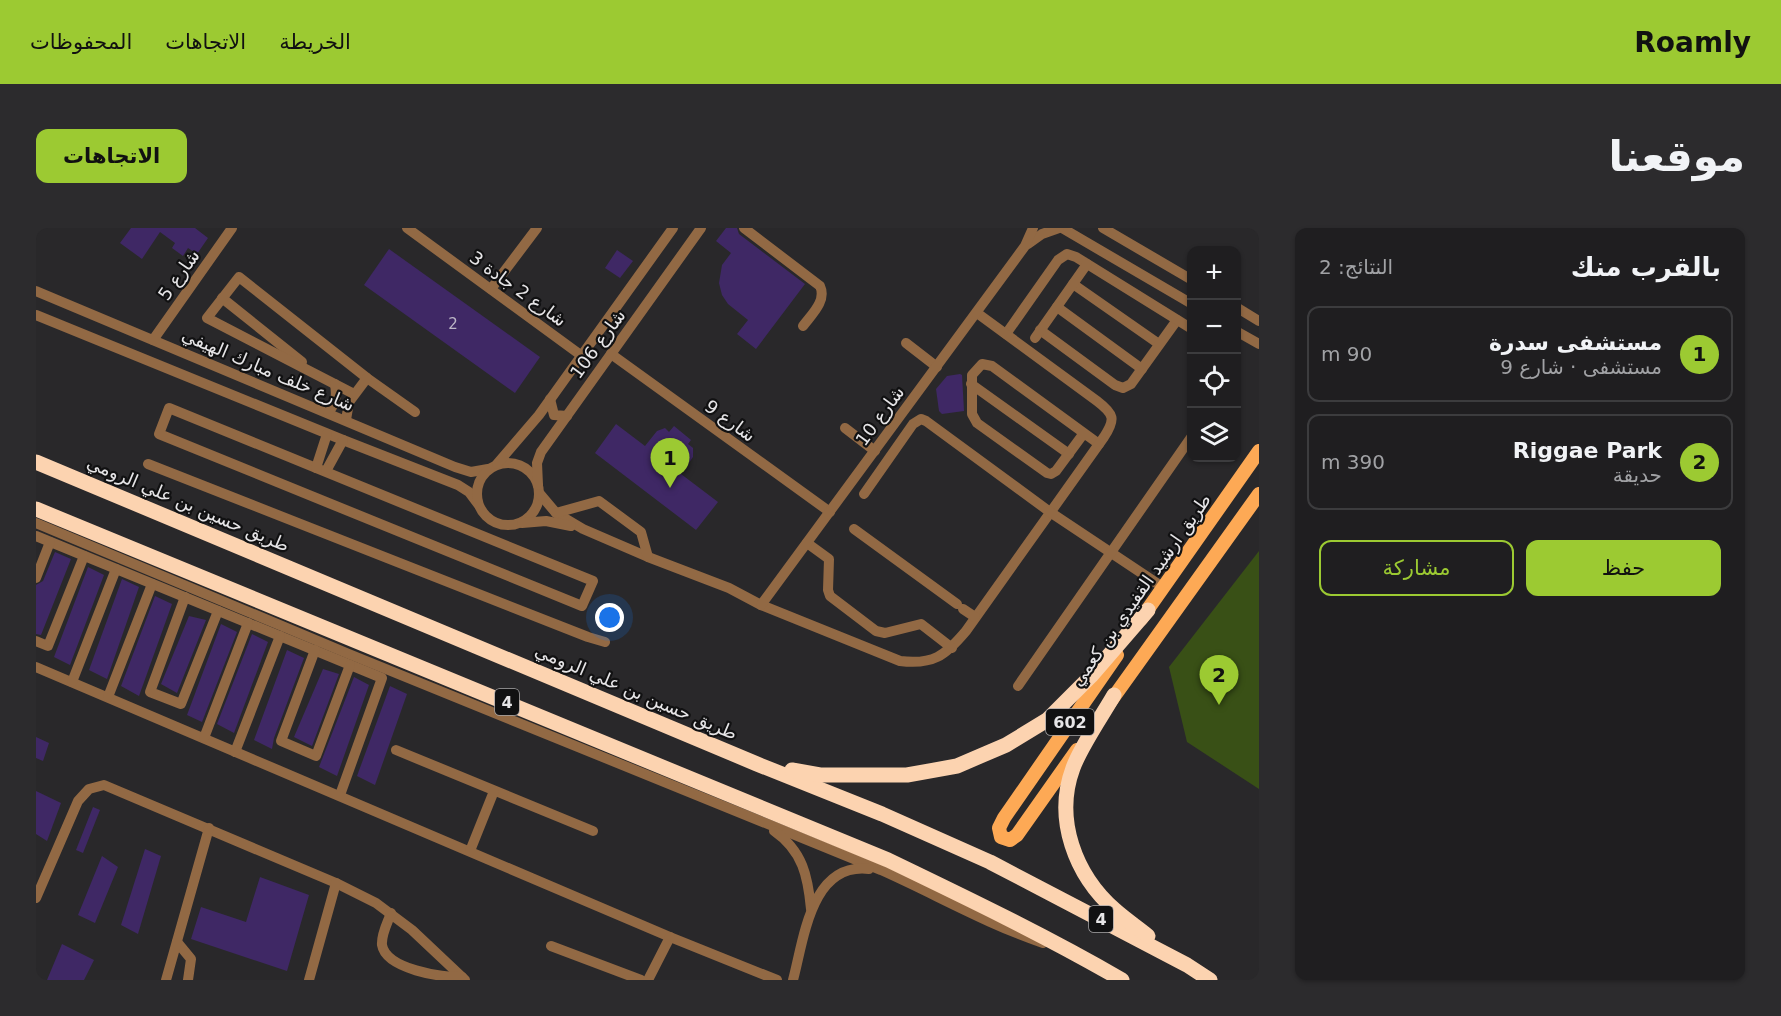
<!DOCTYPE html>
<html lang="ar">
<head>
<meta charset="utf-8">
<style>
	:root { --surface:#1f1e20; --page:#2c2b2d; --text:#f1f3f6; --muted:#a1a2a5; --line:#3c3c3e; --accent:#9cca32 }
	body { margin:0; font-family:"DejaVu Sans","Noto Naskh Arabic",sans-serif; background:var(--page); color:var(--text); direction:rtl }
	.controls { position:absolute; right:18px; top:18px; display:grid; overflow:hidden; border-radius:12px; box-shadow:0 2px 4px #0004 }
	.controls button { width:54px; height:54px; display:grid; place-items:center; padding:0; border:0; border-bottom:2px solid var(--line); background:var(--surface); color:var(--text); font:30px sans-serif }
	.you { position:absolute; left:574px; top:390px; width:21px; height:21px; margin:-15px; border:4px solid #fff; border-radius:50%; background:#1a73e8; box-shadow:0 0 0 9px #1a73e833 }
	.badge { display:grid; place-items:center; width:39px; height:39px; border-radius:50%; background:var(--accent); color:#111; font-size:20px; font-weight:700 }
	.pin { position:absolute; translate:-50% -50px; filter:drop-shadow(0 2px 3px #0008) }
	.pin::after { content:''; position:absolute; top:32px; width:21px; height:18px; background:inherit; clip-path:polygon(0 0,100% 0,50% 100%) }
	.list { margin:0; padding:0; list-style:none }
	h2 { display:flex; justify-content:space-between; align-items:center; height:78px; margin:0; padding:0 24px; font-size:26px }
	h2 small { font-size:20px; font-weight:400; color:var(--muted) }
	.list li { display:grid; grid-template-columns:39px 1fr auto; gap:18px; align-items:center; box-sizing:border-box; height:96px; margin:0 12px 12px; padding:0 12px; border:2px solid var(--line); border-radius:12px }
	.list b { display:block; font-size:22px; white-space:nowrap }
	.list p { margin:0; font-size:20px; white-space:nowrap; color:var(--muted) }
	.list em { font-size:20px; font-style:normal; color:var(--muted) }
	.actions { display:flex; gap:12px; padding:18px 24px }
	.actions a { flex:1; padding:14px 0; border:2px solid var(--accent); border-radius:12px; text-align:center; font-size:21px; color:var(--accent) }
	.actions .main { background:var(--accent); color:#111 }
	.icon { flex:none; width:33px; height:33px; fill:none; stroke:currentColor; stroke-width:2; stroke-linecap:round; stroke-linejoin:round }
	.map { position:relative; flex:none; width:1223px; height:752px; overflow:hidden; direction:ltr; border-radius:12px }
	header { display:flex; align-items:center; gap:36px; box-sizing:border-box; height:84px; padding:0 30px; background:var(--accent); color:#111 }
	header strong { font-size:28px }
	nav { display:flex; gap:33px; margin-inline-start:auto; font-size:21px }
	.intro { display:flex; align-items:center; justify-content:space-between; box-sizing:border-box; height:144px; padding:0 36px }
	h1 { margin:0; font-size:42px }
	.button { padding:15px 27px; border-radius:12px; background:var(--accent); color:#111; font-size:21px; font-weight:700 }
	main { display:flex; gap:36px; padding:0 36px }
	aside { flex:1; background:var(--surface); border-radius:12px; box-shadow:0 2px 4px #0004 }
	.map>svg:first-child { display:block }
	.green { fill:#395016 }
	.building { fill:#3f2865 }
	.lines { fill:none; stroke-linecap:round; stroke-linejoin:round }
	.minor { stroke:#926944; stroke-width:10 }
	.major { stroke:#fda955; stroke-width:14 }
	.highway { stroke:#fcd3b0; stroke-width:15 }
	.labels { text-anchor:middle; stroke-width:4.5; stroke-linejoin:round; paint-order:stroke }
	.number-label { font-size:15px; fill:#bcb6c6 }
	.shield { fill:#111112; stroke:#a6a5a7; stroke-width:1.5 }
	.shield-label { font-size:16px; font-weight:bold; fill:#e6e5e7 }
	.street-label { font-size:18px; fill:#e6e5e7; stroke:#111112 }
</style>
</head>
<body>
<header>
<strong>Roamly</strong>
<nav><a>الخريطة</a><a>الاتجاهات</a><a>المحفوظات</a></nav>
</header>
<div class="intro"><h1>موقعنا</h1><a class="button">الاتجاهات</a></div>
<main>
<aside>
<h2>بالقرب منك<small>النتائج: 2</small></h2>
<ul class="list">
<li><span class="badge">1</span><div><b>مستشفى سدرة</b><p>مستشفى · شارع 9</p></div><em>90 m</em></li>
<li><span class="badge">2</span><div><b>Riggae Park</b><p>حديقة</p></div><em>390 m</em></li>
</ul>
<div class="actions"><a class="main">حفظ</a><a>مشاركة</a></div>
</aside>
<div class="map">
<svg width="1223" height="752" viewBox="0 0 1223 752">
	<rect width="100%" height="100%" fill="#29282a"/>
	<path class="green" d="M1223,323V561L1151,514L1133,439Z"/>
	<g class="building">
		<path d="M95,0H159L172,10L161,26L152,20L147,28L136,20L139,15L124,4L106,31L84,15Z"/>
		<path d="M690,0H701L703,6L769,56L720,121L701,106L712,92L692,76L686,67L683,55L686,37L695,25L680,13Z"/>
		<path d="M353,21L504,129L479,165L328,57Z"/>
		<path d="M581,22L597,33L584,50L569,40Z"/>
		<path d="M924,146L926,147L928,183L906,186L903,183L900,161L911,148Z"/>
		<path d="M580,196L609,218L621,203L629,200L633,204L638,198L655,212L652,216L657,220V229L645,246L682,274L660,302L559,225Z"/>
		<path d="M19,324L35,331L5,407L0,406V357L7,353Z"/>
		<path d="M52,339L68,347L34,437L18,429Z"/>
		<path d="M86,351L103,359L71,451L53,442Z"/>
		<path d="M119,368L136,376L103,468L85,458Z"/>
		<path d="M153,388L170,392L141,465L125,456Z"/>
		<path d="M185,396L201,404L166,494L151,487Z"/>
		<path d="M216,406L232,414L198,505L181,496Z"/>
		<path d="M251,422L268,430L238,510L236,521L218,512Z"/>
		<path d="M287,441L303,446L276,518L258,509Z"/>
		<path d="M318,449L333,457L301,548L283,539Z"/>
		<path d="M354,458L371,466L339,557L321,548Z"/>
		<path d="M0,509L13,515L7,533L0,530Z"/>
		<path d="M0,563L25,575L11,613L0,606Z"/>
		<path d="M57,579L64,582L47,625L40,622Z"/>
		<path d="M109,621L125,628L102,706L85,697Z"/>
		<path d="M66,628L82,639L59,695L42,687Z"/>
		<path d="M224,649L273,667L251,743L155,711L165,679L210,694Z"/>
		<path d="M26,716L58,732L48,752H11Z"/>
	</g>
	<g class="lines">
		<g class="minor">
			<path d="M371,0L546,128"/>
			<path d="M708,0L784,58C791,73 775,87 767,98"/>
			<path d="M1026,0L1156,76"/>
			<path d="M1067,0L1156,52"/>
			<path d="M992,16L1006,6L1023,0"/>
			<path d="M1037,56L1123,116"/>
			<path d="M455,61L501,0"/>
			<path d="M0,63L419,239L435,244L452,241"/>
			<path d="M186,70L266,134"/>
			<path d="M1021,79L1106,141"/>
			<path d="M1200,79L1223,93"/>
			<path d="M0,87L307,212L422,257L433,264L442,276"/>
			<path d="M1004,102L1079,157L1087,160L1095,156L1141,92"/>
			<path d="M1200,103L1223,116"/>
			<path d="M970,106L1022,32L1031,26L1040,29L1156,101"/>
			<path d="M999,110L1051,36"/>
			<path d="M117,112L196,0"/>
			<path d="M870,115L901,139"/>
			<path d="M575,126L794,284"/>
			<path d="M935,156L1033,226"/>
			<path d="M318,166L171,90L203,49L331,150L379,184"/>
			<path d="M514,171L518,187L531,188"/>
			<path d="M133,180L557,353L546,378L123,206Z"/>
			<path d="M292,185C300,175 301,169 299,156"/>
			<path d="M310,192L313,174L331,150"/>
			<path d="M809,200L839,223"/>
			<path d="M1048,205L1020,243L1015,246L1011,245L941,195L936,186V147L946,136L956,138L1063,216"/>
			<circle cx="472" cy="266" r="31"/>
			<path d="M112,236L552,409L569,414"/>
			<path d="M461,236L503,187L637,0"/>
			<path d="M280,240L291,206"/>
			<path d="M290,243L307,212"/>
			<path d="M502,257L501,235L505,224L665,0"/>
			<path d="M504,266L520,285L547,301L612,329L693,360L725,377L864,433C897,437 909,428 930,403L1068,209C1080,191 1078,186 1061,173L941,85"/>
			<path d="M828,266L877,196L885,191L890,193L1014,284L1128,360"/>
			<path d="M520,285L563,273L605,304L612,329"/>
			<path d="M0,295L313,426L845,642C899,666 951,696 1007,715"/>
			<path d="M486,295L510,293L535,298"/>
			<path d="M818,301L921,376"/>
			<path d="M0,308L346,450L304,567"/>
			<path d="M771,315L793,331L792,362L794,368L840,403L849,405L885,396L916,420"/>
			<path d="M0,350L14,314"/>
			<path d="M149,369L114,464L145,476L182,383"/>
			<path d="M725,377L989,18L997,0"/>
			<path d="M927,381L939,389"/>
			<path d="M0,413L12,418L48,328"/>
			<path d="M279,422L245,513L280,528L314,437"/>
			<path d="M0,439L634,709L741,752"/>
			<path d="M36,454L80,341"/>
			<path d="M982,458L1156,208"/>
			<path d="M72,469L116,356"/>
			<path d="M168,510L212,395"/>
			<path d="M360,522L557,603"/>
			<path d="M199,524L244,408"/>
			<path d="M738,603C767,623 772,649 775,681"/>
			<path d="M434,623L458,563"/>
			<path d="M0,670L42,573L53,561L68,557L300,655L340,675L376,702L429,752"/>
			<path d="M355,685C352,694 345,706 346,717C350,741 406,750 426,749"/>
			<path d="M141,714L155,731L152,752"/>
			<path d="M515,718L605,752"/>
			<path d="M130,752L173,600"/>
			<path d="M273,752L300,655"/>
			<path d="M612,752L634,709"/>
			<path d="M757,752C768,711 775,634 833,641"/>
		</g>
		<g class="major">
			<path d="M1105,391L1223,223"/>
			<path d="M1072,477L1223,266"/>
			<path d="M1041,522L981,607L974,612L965,609L963,600L968,590L1081,427"/>
		</g>
		<g class="highway">
			<path d="M0,234L721,536L846,586L954,634L1151,737L1174,752"/>
			<path d="M0,281L852,632C931,670 1010,708 1086,752"/>
			<path d="M1078,467C1066,488 1045,518 1037,540C1018,591 1039,647 1079,682C1089,691 1101,699 1112,708"/>
			<path d="M756,542L784,547H871L921,538L970,517L1011,492L1055,448L1112,382"/>
		</g>
	</g>
	<g class="labels">
		<g class="number-label">
			<text x="417" y="101">2</text>
		</g>
		<g class="shield">
			<rect x="459" y="461" width="24" height="26" rx="4.5"/>
			<rect x="1010" y="481" width="48" height="26" rx="4.5"/>
			<rect x="1053" y="678" width="24" height="26" rx="4.5"/>
		</g>
		<g class="shield-label">
			<text x="471" y="480">4</text>
			<text x="1034" y="500">602</text>
			<text x="1065" y="697">4</text>
		</g>
		<g class="street-label">
			<text transform="translate(143 47) rotate(-55)" y="6">شارع 5</text>
			<text transform="translate(482 61) rotate(36)" y="6">شارع 2 جادة 3</text>
			<text transform="translate(562 116) rotate(-54)" y="6">شارع 106</text>
			<text transform="translate(232 142) rotate(23)" y="6">شارع خلف مبارك الهيفي</text>
			<text transform="translate(844 188) rotate(-54)" y="6">شارع 10</text>
			<text transform="translate(694 193) rotate(36)" y="6">شارع 9</text>
			<text transform="translate(152 276) rotate(23)" y="6">طريق حسين بن علي الرومي</text>
			<text transform="translate(1105 362) rotate(-55)" y="6">طريق ارشيد القفيدي بن كعمي</text>
			<text transform="translate(600 464) rotate(23)" y="6">طريق حسين بن علي الرومي</text>
		</g>
	</g>
</svg>
<div class="controls">
<button>+</button>
<button>−</button>
<button><svg class="icon" aria-label="locate" viewBox="0 0 24 24"><circle cx="12" cy="12" r="6"/><path d="M12 2v4M12 18v4M2 12h4M18 12h4"/></svg></button>
<button><svg class="icon" aria-label="layers" viewBox="0 0 24 24"><path d="M12 4l9 5-9 5-9-5zM3 14l9 5 9-5"/></svg></button>
</div>
<div class="you"></div>
<div class="pin badge" style="left:634px;top:260px">1</div>
<div class="pin badge" style="left:1183px;top:477px">2</div>
</div>
</main>
</body>
</html>
